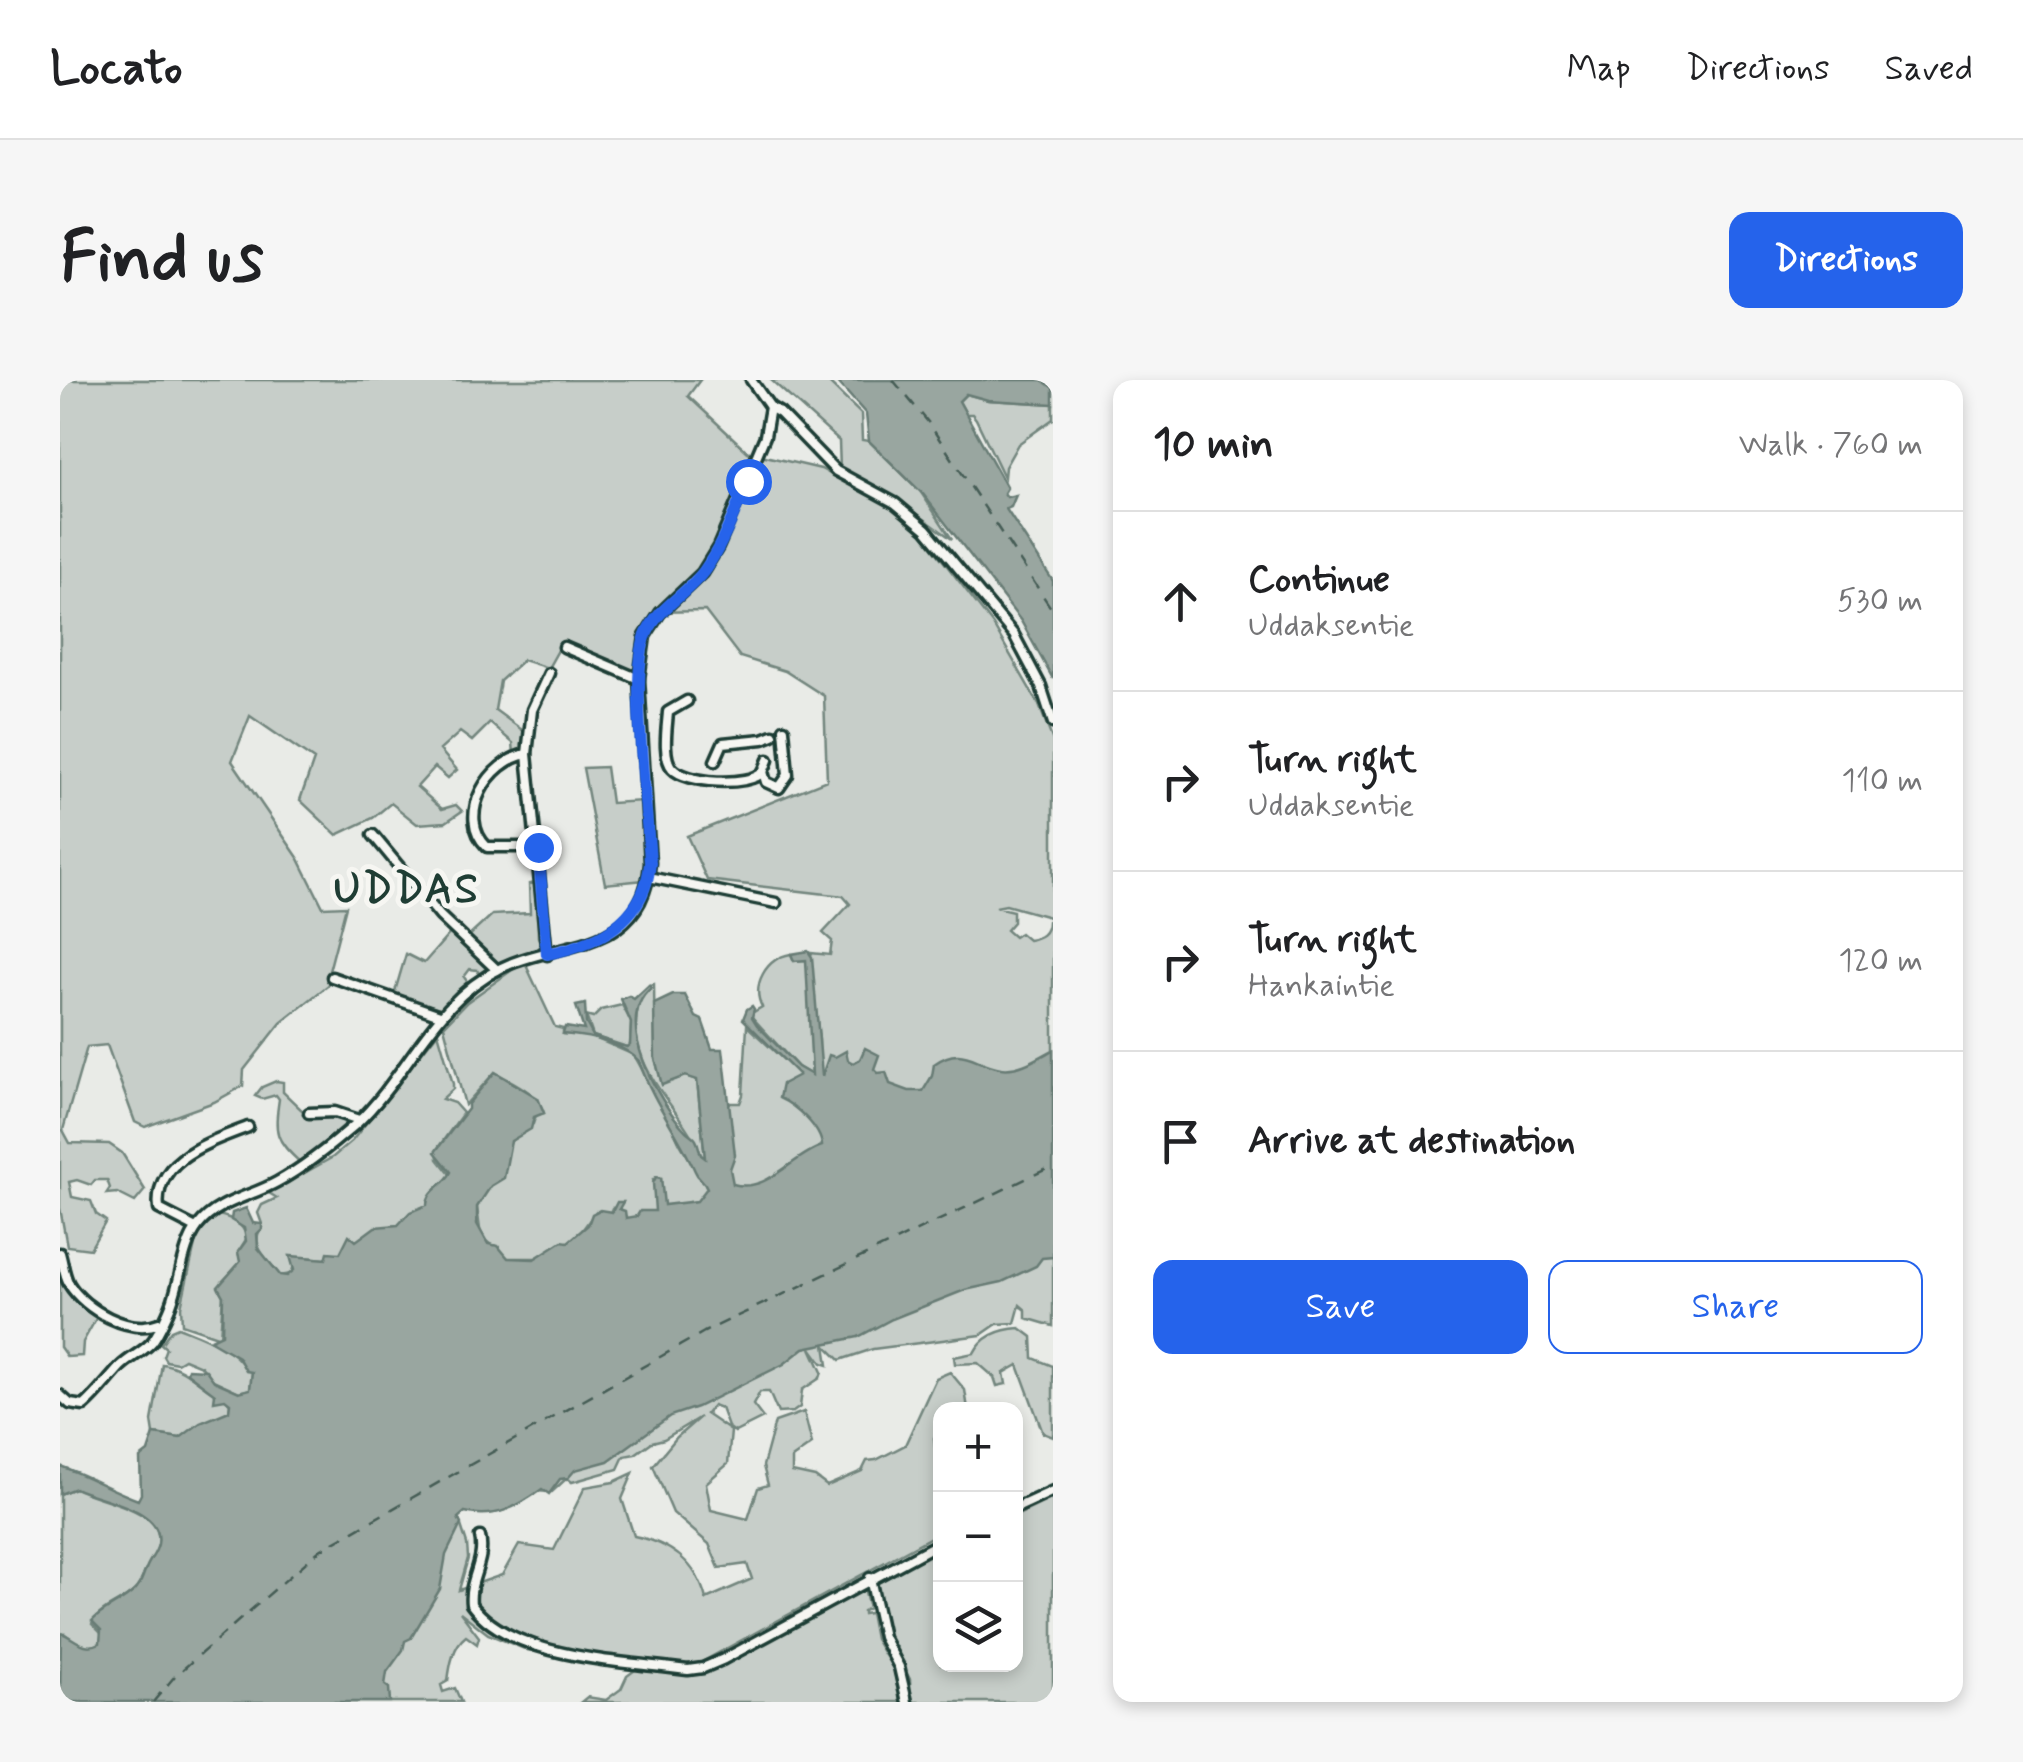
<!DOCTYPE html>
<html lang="en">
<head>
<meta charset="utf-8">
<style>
	:root { --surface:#fff; --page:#f6f6f6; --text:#202124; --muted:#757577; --line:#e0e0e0; --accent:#2563eb }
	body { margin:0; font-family:Mynerve,sans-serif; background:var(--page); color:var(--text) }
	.controls { position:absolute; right:30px; bottom:30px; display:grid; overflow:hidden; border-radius:20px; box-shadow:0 5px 15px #0003 }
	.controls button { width:90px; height:90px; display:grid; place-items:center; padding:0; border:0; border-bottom:2px solid var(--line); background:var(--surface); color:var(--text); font:50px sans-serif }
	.stop { position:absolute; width:30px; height:30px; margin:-22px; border:8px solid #2563eb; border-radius:50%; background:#fff }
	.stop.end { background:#2563eb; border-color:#fff; box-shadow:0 2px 10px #0008 }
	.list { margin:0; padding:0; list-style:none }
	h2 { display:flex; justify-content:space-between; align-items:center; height:130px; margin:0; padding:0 40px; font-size:42px }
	h2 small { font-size:32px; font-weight:400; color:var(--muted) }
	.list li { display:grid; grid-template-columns:65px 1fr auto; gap:30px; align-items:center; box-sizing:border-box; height:180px; padding:0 40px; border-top:2px solid var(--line) }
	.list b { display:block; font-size:38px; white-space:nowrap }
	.list p { margin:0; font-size:32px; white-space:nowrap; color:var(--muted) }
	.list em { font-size:32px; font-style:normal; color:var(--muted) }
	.actions { display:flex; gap:20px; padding:30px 40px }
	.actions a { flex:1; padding:22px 0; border:2px solid var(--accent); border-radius:20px; text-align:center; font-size:35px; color:var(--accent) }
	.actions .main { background:var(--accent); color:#fff }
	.icon { flex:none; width:55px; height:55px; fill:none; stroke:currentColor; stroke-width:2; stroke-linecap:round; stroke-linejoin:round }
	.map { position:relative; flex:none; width:993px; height:1322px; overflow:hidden; border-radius:20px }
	header { display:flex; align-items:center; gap:60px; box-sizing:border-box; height:140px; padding:0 50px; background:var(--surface); border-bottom:2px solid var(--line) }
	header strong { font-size:48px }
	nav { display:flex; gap:55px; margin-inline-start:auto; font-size:35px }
	.intro { display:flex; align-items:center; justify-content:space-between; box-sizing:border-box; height:240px; padding:0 60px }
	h1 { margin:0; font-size:70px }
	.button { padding:25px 45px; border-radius:20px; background:var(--accent); color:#fff; font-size:35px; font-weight:700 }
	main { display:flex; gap:60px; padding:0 60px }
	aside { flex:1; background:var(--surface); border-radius:20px; box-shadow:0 5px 15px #0003 }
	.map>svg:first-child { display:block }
	.green { fill:#c7cec9; stroke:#73867e; stroke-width:2.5; fill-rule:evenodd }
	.water { fill:#99a6a0; stroke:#687c75; stroke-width:2.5 }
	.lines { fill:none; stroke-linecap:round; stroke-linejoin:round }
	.ferry { stroke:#445c54; stroke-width:2.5; stroke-dasharray:12 10; stroke-linecap:butt }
	.street-casing { stroke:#1f3d34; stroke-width:15 }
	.street { stroke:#f6f6f2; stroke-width:8 }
	.route { stroke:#2563eb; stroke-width:12 }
	.labels { text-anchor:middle; stroke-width:10; stroke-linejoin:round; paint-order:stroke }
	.district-label { font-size:42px; font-weight:bold; letter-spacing:2.5px; fill:#1f3d34; stroke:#f6f6f2 }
</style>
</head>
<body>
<header>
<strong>Locato</strong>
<nav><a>Map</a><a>Directions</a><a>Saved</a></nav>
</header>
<div class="intro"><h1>Find us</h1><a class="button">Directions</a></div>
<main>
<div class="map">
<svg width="993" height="1322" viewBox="0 0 993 1322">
	<rect width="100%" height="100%" fill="#e9ebe7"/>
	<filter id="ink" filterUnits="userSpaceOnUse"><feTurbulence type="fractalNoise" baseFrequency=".01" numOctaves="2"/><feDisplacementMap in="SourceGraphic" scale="20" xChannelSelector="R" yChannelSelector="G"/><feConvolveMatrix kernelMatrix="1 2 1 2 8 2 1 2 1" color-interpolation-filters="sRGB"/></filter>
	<g filter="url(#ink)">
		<g class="green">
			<path d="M0,0H640L628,16L688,72L761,89L850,138L933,245L979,325L993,361V538L946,525L936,527L953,531V542L946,550L954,557L960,553L968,560C980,558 988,554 988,541L993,539V946L966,938V930L960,925L955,943L937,944L921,955L813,969L780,980L765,965L768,985L762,983L751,968L762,992L760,998L742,1010L740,1027L733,1032L718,1033L709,1012H700L693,1025L703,1038L675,1052L668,1047L661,1028L653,1025L646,1034L671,1051L668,1084L646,1103L651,1130L688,1139L698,1108L708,1105L703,1086L715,1042L744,1032L752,1064L732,1078V1092L755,1097L767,1106L802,1091L807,1081L816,1080L845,1065L876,998L890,992L905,1010L908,1029L881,1030L880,1048L874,1058L876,1074L880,1076V1152L638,1284L558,1285L467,1270L428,1254L400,1232L419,1257L417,1264L406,1256C393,1266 390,1285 388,1301L381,1305L383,1312L395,1308L401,1322H258L294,1053L878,718L759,705V660L750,573L770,575L772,561L763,553L790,524L783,516L647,500L627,456L767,400L764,316L725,291L680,277L645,231L594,232L584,248L574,292L566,293L508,264L501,265L488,288L463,280L440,301L435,330L465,352L464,369L454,374L453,363L430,343L412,361L400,352L380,370L397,390L388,398L375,387L357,407L382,429L396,425L402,431L386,442L357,444L331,423L313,438L277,455L240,420L254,380L190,336L172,381L239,479L263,527L286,526L268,595L271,603L221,643L184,690L183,706L154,722L85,747L75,742L47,665L27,667L3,750L10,763L49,764L62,773L85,810L75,822L57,813L46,814L50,808L47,800H35L31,805L17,800L9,802L12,817L31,821L36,834L46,841L30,869L7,866L0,828ZM640,1037L617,1057L593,1086L613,1133L649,1164L659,1188L687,1184L692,1199L646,1219C636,1181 610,1163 574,1156L562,1119L573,1093L554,1102L525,1107L494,1170L459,1165L442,1195L399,1210L408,1178L407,1164L395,1127C429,1138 445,1136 473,1111L492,1112L507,1098L512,1102L558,1089L564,1076L575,1074L592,1062L604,1059Z"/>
			<path d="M711,0H766L801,34L802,60L809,61L860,111L892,159L856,133L780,89L779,61Z"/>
			<path d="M906,14L928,20L993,24V39L958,64L945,87L944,97L916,39L912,34H906L899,21Z"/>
			<path d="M546,387L551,423L583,421L587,482L584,500L545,504L523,388Z"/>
			<path d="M477,503L478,557L484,571L438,585L407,558L432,535L470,533L469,504Z"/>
			<path d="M391,552L429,586L426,594L421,597L417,590L410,589L404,597L409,604L383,629L334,615L346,574L364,583Z"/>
			<path d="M731,574L734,581L746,580L748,590L753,679L751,695L738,687L692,637V633L702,627C691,605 706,578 731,574Z"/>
			<path d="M462,583H465L495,647L503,649V654L528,655L574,675L614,747C618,769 639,787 647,808L644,825L610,843L602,824L601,798L593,799L597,829L573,847L559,827L552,828L550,833L536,831L520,853L548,878H448L421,857L417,827L452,760L473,744L476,735L484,733C478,712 452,702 435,692L405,725L384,646L407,622Z"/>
			<path d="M594,604L595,678L602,704L625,696L637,700L645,778L641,775C621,725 562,687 579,624C581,616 587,610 589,605Z"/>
			<path d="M562,625L571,642L570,666L567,668L533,656L526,636L533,638L541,630Z"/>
			<path d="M687,646L749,703L755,739L765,765L724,798L671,812L668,787V723H680L683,715Z"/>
			<path d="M378,652L393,704V709L382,719L394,723L403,733L377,769L378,779L393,798L359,842L266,879L244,877L235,883L231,894L220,896C207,877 189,868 202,844L198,833L202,825L217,818L209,813L273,777L292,761Z"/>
			<path d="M216,701L223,702V712L248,736L269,734L290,740L241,783C215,760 214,753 219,719L216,715L202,719L195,716L202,707Z"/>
			<path d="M158,835C172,838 183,843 187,858L178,872L181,882L162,902L159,909L163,916L160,957L122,944L121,927L136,860L143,846Z"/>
			<path d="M0,895L14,918L38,935L23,962L22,976L7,977L0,967Z"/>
			<path d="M118,947C140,956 176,968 186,990L192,992L190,1009L179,1012L153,1000L141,986L124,979L117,983L106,981L103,976L106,968L101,964L111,950Z"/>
			<path d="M960,948L972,957L973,978L993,986V1057L983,1053L958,985L944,993L946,1004L937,1006L934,997L918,983L895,984L894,977L914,973C923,955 940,949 960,948Z"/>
			<path d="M102,984C129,987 142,1010 166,1019L170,1024L169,1031L120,1058L94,1054L92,1041Z"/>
			<path d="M14,1108C46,1124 127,1132 89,1184C84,1192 82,1203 74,1211C61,1224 42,1226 32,1244L43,1255L38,1272L23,1268L5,1254L0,1259V1114Z"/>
			<path d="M993,1118V1322H851L850,1299L831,1266L815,1201L877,1169L880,1171L881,1284H956V1136Z"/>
			<path d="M804,1208L809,1228L803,1231V1234L810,1233L815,1259L834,1290L840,1322H521L527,1317L546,1320L561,1309L567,1296L579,1287L639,1293Z"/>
		</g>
		<g class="water">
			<path d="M776,0H982L993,8V24L928,20L906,14L899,21L947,108L944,113L947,117L956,115L951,127L946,129L993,201V299L961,241L863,114L809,61L806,34Z"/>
			<path d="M748,571L752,577L762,696L769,675L775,677L786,671L788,680L793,683L800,679L805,668L819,675L814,689L818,693L826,692L830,704L849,711H863L872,696L874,684C902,664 913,683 941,688C959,691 978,678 993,670V877L982,878L976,886L942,902L905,910L832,939L798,957L744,968L724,984L637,1027L610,1036L548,1081L515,1090L508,1098L500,1099L489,1114L482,1109C459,1126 435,1140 405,1132L398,1138L401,1144L386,1175L380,1209L351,1258L345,1261L343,1270L327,1292L325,1305L329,1308L330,1322H0L1,1253C13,1256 23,1272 40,1263L41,1250L32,1241C44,1228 62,1223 75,1210C82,1203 82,1197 86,1189C89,1180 96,1174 98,1164C105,1128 39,1120 15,1108L0,1114V1086C26,1095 51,1110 78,1120L81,1114L80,1078L88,1072L94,1054L120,1058L140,1043L169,1031L170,1023L165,1019L154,1021L155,1014L127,993L128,989L146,990L154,1001L179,1012L190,1009L192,992L186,991L178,977L149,960L162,954L163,916L158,907L180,882L178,872L186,861L184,848L171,840L172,833L186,828L193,843L202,844V849L197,854L198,868L220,895L227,896L234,890L230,876L266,879L268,872L280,873L289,855L296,861L315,847L338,845L350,832L367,825C368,808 384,807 391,792L375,772L408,729V724L435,692L478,718L484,733L474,737L471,749L451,761L444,798L431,806L417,827V844L428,864L438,866L448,878L474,879L502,861L508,862L528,845L532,834L540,830L552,832L557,822H563L559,829L565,831L566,838L577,836L580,831H595L593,803L596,797L601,798L604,825L637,821L647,808C644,799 638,799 635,791C619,755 592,720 579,681C560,661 527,656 503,654L505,647L524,650L516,626L525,624L526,643L533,656L567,667L570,665L571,643L561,619L569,616L574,619L589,605L591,608C552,641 598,721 625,750C627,753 634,756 636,760C639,765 639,770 641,775L645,778L637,700L625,696L602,705L595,678L594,624L613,615H625L636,637L642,640L652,669H663L675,775L670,789L673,804C707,814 733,775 762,766C761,748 735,725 719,718L722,704L739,695L683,639L687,629L692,626L694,629L692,637L697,645L738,687L752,695L746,580L734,581L731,574Z"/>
		</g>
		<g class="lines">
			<g class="ferry">
				<path d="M833,0L868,42L993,231"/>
				<path d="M93,1322L115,1296L260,1170L644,952L993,786"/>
			</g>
			<defs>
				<g id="street">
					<path d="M691,0L710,27L720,33L776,91L835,123L866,149L954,255L981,306L993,343"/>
					<path d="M504,267L579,299"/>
					<path d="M627,321L608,332C607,347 602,376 612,388C626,404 689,407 703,392"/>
					<path d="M467,374C429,380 395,436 427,467H478"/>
					<path d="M708,380L703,392L706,402L719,408L728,395L724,349"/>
					<path d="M655,381L663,363L703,359L713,355"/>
					<path d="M313,455L380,536L437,590"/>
					<path d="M589,497L716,523"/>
					<path d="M487,575L467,374L472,330L489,293"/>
					<path d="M272,597L380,635"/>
					<path d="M249,733L275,732L299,740"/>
					<path d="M136,848L99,829C93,778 151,762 188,747"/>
					<path d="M0,873C3,883 4,895 9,904C25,930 70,955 99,943"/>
					<path d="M0,1015L10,1024L24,1026C37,1015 48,1000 60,987C69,978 81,973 90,964C96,959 108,933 111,925C121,900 122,867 138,846C158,821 190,817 217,802C245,787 273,764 297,743C349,694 373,621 441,588C499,559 583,575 590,483L579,299L585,256L600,233L642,193L658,167L705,56L710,27"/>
					<path d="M956,1128L993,1111"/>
					<path d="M420,1157C426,1181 408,1200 411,1224C452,1280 564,1281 628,1290L643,1288L664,1279L881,1162"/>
					<path d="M810,1198L823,1257L839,1287L847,1322"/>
				</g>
			</defs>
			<use href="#street" class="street-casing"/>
			<use href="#street" class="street"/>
		</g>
	</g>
	<g class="lines" filter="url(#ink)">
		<path class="route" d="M478,467L487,574C538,564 585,540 590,483C588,433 568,291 587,253C599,227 627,214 644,191C663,165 675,131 688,101"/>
	</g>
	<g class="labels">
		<g class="district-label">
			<text x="347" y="522">UDDAS</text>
		</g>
	</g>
</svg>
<div class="controls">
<button>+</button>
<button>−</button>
<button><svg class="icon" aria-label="layers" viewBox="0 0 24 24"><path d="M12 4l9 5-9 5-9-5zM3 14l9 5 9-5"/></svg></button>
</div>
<div class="stop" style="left:688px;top:101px"></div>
<div class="stop end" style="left:478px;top:467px"></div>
</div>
<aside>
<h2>10 min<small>Walk · 760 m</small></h2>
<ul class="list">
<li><svg class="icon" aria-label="ahead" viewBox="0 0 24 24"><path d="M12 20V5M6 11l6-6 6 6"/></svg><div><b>Continue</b><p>Uddaksentie</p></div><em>530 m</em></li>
<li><svg class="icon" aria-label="right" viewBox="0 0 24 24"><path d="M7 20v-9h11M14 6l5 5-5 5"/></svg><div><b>Turn right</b><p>Uddaksentie</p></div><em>110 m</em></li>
<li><svg class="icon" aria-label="right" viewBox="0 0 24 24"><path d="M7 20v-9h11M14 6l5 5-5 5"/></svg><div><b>Turn right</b><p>Hankaintie</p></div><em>120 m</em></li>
<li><svg class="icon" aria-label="arrive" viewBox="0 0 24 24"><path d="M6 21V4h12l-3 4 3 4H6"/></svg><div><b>Arrive at destination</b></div></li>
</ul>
<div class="actions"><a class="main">Save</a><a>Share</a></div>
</aside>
</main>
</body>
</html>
